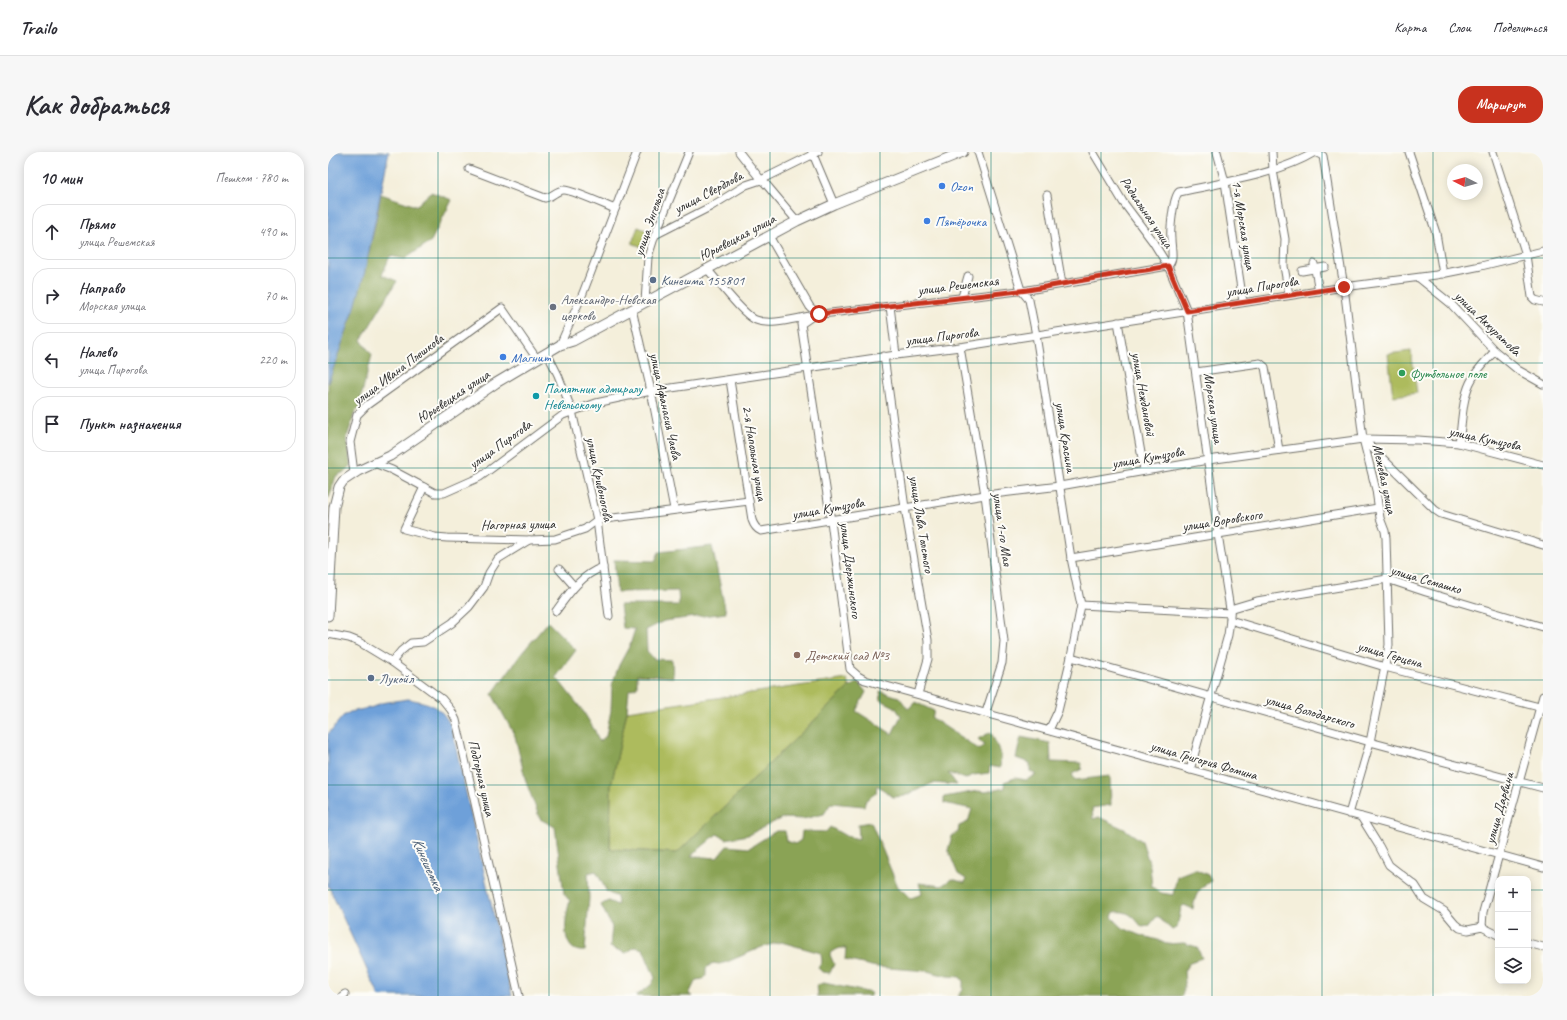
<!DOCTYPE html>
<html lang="ru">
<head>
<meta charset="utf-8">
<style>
	:root { --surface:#fff; --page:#f7f7f7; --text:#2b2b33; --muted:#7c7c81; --line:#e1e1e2; --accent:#c8321e }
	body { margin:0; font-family:Caveat,sans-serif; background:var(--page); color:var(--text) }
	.controls { position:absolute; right:12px; bottom:12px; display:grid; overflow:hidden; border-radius:8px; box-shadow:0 2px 10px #0003 }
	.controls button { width:36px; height:36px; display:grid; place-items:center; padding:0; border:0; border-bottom:1px solid var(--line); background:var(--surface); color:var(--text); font:20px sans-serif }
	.compass { position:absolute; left:1119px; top:12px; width:36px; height:36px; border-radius:50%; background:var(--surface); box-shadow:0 2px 10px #0003; rotate:276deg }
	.stop { position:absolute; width:12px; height:12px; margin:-9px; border:3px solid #c8321e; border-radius:50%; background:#fff }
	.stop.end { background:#c8321e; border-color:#fff; box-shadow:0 1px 4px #0008 }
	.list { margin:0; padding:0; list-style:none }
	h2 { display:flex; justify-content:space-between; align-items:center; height:52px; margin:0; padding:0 16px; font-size:17px }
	h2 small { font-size:13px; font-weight:400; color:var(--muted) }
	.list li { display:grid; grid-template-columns:26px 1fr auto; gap:12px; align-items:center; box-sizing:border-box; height:56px; margin:0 8px 8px; padding:0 8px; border:1px solid var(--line); border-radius:16px }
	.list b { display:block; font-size:15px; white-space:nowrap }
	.list p { margin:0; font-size:13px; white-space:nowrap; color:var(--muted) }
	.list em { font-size:13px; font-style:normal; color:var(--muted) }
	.icon { flex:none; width:22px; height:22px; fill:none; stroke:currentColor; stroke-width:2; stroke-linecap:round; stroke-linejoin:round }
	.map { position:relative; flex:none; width:1215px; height:844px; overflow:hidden; border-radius:16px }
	header { display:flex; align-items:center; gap:24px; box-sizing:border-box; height:56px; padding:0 20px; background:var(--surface); border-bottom:1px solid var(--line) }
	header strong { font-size:19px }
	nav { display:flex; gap:22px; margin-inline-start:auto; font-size:14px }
	.intro { display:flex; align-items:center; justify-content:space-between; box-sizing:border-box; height:96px; padding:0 24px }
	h1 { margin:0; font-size:28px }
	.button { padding:10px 18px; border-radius:16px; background:var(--accent); color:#fff; font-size:14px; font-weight:700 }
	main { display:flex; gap:24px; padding:0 24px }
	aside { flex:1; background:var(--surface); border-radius:16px; box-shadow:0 2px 10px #0003 }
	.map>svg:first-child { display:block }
	.green { fill:#adbb5d; stroke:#6c7344 }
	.forest { fill:#8aa354; stroke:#5a6740 }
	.water { fill:#6ea0d9; stroke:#4c6682 }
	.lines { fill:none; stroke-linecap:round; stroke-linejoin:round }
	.minor-casing { stroke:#717069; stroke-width:9 }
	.major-casing { stroke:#717069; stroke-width:11 }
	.minor { stroke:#fff; stroke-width:7 }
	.major { stroke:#fff; stroke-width:9 }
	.route { stroke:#c8321e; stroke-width:5 }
	.grid { fill:none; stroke:#0f766e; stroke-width:1; stroke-opacity:0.55 }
	.shop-dot { fill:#3f7fe0; stroke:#fdfcf7; stroke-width:1.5 }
	.service-dot { fill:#5c6f8a; stroke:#fdfcf7; stroke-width:1.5 }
	.worship-dot { fill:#6b7280; stroke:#fdfcf7; stroke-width:1.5 }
	.leisure-dot { fill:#2e9e5b; stroke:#fdfcf7; stroke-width:1.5 }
	.culture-dot { fill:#0f9aa8; stroke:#fdfcf7; stroke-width:1.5 }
	.education-dot { fill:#8d6e63; stroke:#fdfcf7; stroke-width:1.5 }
	.labels { text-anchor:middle; stroke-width:4; stroke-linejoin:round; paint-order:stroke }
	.shop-label { font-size:14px; fill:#366cbe; stroke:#fdfcf7; text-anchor:start }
	.street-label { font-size:14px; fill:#2b2b2b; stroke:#fdfcf7 }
	.service-label { font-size:14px; fill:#4e5e75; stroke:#fdfcf7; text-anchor:start }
	.worship-label { font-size:14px; fill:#5b616d; stroke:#fdfcf7; text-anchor:start }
	.leisure-label { font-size:14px; fill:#27864d; stroke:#fdfcf7; text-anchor:start }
	.culture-label { font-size:14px; fill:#0d838f; stroke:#fdfcf7; text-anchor:start }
	.education-label { font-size:14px; fill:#785e54; stroke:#fdfcf7; text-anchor:start }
	.water-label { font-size:15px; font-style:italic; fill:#465a71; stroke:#fdfcf7 }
</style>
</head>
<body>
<header>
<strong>Trailo</strong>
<nav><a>Карта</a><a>Слои</a><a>Поделиться</a></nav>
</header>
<div class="intro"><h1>Как добраться</h1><a class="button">Маршрут</a></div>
<main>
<aside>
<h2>10 мин<small>Пешком · 780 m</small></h2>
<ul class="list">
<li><svg class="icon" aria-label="ahead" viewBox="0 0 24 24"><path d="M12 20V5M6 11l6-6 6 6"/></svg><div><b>Прямо</b><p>улица Решемская</p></div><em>490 m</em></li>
<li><svg class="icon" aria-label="right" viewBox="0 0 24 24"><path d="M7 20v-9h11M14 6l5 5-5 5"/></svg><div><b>Направо</b><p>Морская улица</p></div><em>70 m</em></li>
<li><svg class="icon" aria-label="left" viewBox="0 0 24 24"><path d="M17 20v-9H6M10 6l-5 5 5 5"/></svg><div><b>Налево</b><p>улица Пирогова</p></div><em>220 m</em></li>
<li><svg class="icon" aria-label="arrive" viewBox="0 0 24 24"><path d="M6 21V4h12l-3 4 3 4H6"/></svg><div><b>Пункт назначения</b></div></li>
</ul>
</aside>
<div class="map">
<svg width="1215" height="844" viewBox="0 0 1215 844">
	<rect width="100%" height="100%" fill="#fdfcf7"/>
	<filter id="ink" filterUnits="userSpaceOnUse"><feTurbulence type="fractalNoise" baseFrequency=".025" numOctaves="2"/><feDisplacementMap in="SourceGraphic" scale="8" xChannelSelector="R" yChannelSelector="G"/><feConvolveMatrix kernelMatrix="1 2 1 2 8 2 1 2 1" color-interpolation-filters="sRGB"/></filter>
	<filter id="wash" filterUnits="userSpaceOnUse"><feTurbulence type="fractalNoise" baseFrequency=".012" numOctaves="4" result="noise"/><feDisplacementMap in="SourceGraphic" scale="16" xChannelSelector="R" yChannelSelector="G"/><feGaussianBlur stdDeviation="0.9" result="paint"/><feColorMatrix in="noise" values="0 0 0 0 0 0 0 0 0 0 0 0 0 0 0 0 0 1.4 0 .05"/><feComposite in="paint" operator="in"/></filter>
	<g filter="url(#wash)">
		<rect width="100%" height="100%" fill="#f4efdb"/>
		<g class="green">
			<path d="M310,75L320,79L314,95L304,91Z"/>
			<path d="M1083,199L1089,241L1065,244L1060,202Z"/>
			<path d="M519,527L521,535L349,701L282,697L283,634L299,559Z"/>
		</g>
		<g class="forest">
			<path d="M103,40L124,48L103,89L77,107L62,104L54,123L69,129L33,188L44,203L33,245L37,251L27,260L19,285L23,313L20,318L8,324L1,346L0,345V231L27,155L46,79L53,42L88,54Z"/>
			<path d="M384,394L398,461L336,469L318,478L319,499L326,507L344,508L345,525L309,523V535L301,538L299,559L283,634L282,697L349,701L521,535L530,530L538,540L528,559L564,582L573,564L567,555L553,548L552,539L571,545L580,557L587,550L606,559L604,566L652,598L656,593L650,587L663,580L673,603L672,616L662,614L661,621L645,623L638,627L620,621L629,633L605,631L576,644L565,645L549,633L548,641L538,648L536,654L503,651L496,662L475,667L454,666L420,683L398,687L389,682L363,704L389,706L399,694L421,696L448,679H457L459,689L467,692L473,688L474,679L498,680L502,675L518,684L531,687L530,672L543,670L570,735L583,746L594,742L591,731L613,734L624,727L637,731L638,727L630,722L620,698L624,684L630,680L631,674L640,670L644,657L616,651V645L650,639L657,640L677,636L676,630L687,626L698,628L708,623L702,619V611L688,606L693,585L722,591L723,610L753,611L754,617L744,622L747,628L782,624L783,653L764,656L765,667L771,665L798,678L814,689L822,714L824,735L833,741L845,743L849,724L867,717L880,723L883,729C870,737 867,743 865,757L856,753L853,756L849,776L844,778L829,764L821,774L814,775C805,764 800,758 786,760L784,765L795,776L811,783L830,788L838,792L856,791L869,795L874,806L862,810L856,819L857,831L854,844H630L635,838V829L632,825L619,824L599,819L548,815L517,808L518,796H512L503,800L502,803L506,812L502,821L494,820L490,816L494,810L493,801L453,790L434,795L399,810L391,812L385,811L378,816V824L375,827L368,828L361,842L365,844H308L323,833L327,826L315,797L307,795L298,801L282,795L284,775L273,753L280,749L290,753L289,745L279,740L268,719L260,721L261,746L257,799C231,802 237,764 242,749L236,742L227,675L212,667L198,630L187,584L164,542L193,502L220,470L248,498L228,525L255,559L267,579L271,590L278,584L283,558L284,532L291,513L302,493L307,477L295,476L292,453H351L350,439L289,440L286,408L327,409L331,400Z"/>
			<path d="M496,831L543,841L542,844H488L490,842L489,833Z"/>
		</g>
		<g class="water">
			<path d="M0,0H61L37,119L27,155L0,231Z"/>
			<path d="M80,547C102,551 112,553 123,574L184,844H51L0,733V582L15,564L22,560L45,555L53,551Z"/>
		</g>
	</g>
	<g filter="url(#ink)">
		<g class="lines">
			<defs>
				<g id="minor">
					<path d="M411,0L433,28L437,31L469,69"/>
					<path d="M484,0L506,52"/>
					<path d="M650,0L693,138L701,148L708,183L743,406L753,453L743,505L730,559L721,578"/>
					<path d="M765,0L795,50L825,90L840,114L859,159L890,382L902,457V468L900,483L862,618"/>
					<path d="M889,0L897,30L915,150"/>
					<path d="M944,0L945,18L957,87L956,114L961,143"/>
					<path d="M1081,0L1108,81L1115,122"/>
					<path d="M1165,0L1198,103L1204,145L1207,148L1215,150"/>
					<path d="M141,17L217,46C225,45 228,38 236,38C245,38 277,53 287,57"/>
					<path d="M719,43L734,132"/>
					<path d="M327,83L382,55L418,33L433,28L490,0"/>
					<path d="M441,84L482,155L487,159L494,162L700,138L840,114"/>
					<path d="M986,112L991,139"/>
					<path d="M840,114C847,107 843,96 843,87C842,78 845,45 851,40C893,31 951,22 987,0L995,4L1016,135L1035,287L1048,338L1052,366L1057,379L1058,386L1061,493L1042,590L1021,662"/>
					<path d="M379,117C390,129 415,163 428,168C443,174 468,166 483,164"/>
					<path d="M974,119L997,115"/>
					<path d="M1091,126L1122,151L1167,199L1190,218L1215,232"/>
					<path d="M634,145L640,124"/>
					<path d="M317,150L320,105L327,83L361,0"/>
					<path d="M562,154L568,203"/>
					<path d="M304,157L323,239L346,357"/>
					<path d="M493,161L486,163L473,172L503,369L522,517L530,524L537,528L1215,715"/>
					<path d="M790,170L816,318"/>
					<path d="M232,193L255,141L309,0"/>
					<path d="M632,195L657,343L676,489L674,511L658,560"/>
					<path d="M219,201L230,223L244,259L269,368L281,464"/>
					<path d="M556,204L577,356L600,488V507L590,542"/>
					<path d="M868,220L932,211L937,215L951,298"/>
					<path d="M402,228L424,368C426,374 428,377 433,379L657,343L732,334L880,308L1035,287L1090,288L1131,291L1215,313"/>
					<path d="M1035,287L1107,358L1113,362L1215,393"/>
					<path d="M1131,291C1134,272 1134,248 1142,231C1148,218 1158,209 1167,199"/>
					<path d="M46,311L64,318L107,341H116L152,325L235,263L268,251L323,239L568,203L632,195L1016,135L1108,123L1153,114L1215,99"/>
					<path d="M26,321L22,290L29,263L39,253L174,156L209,207"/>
					<path d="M96,335L76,377L107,385L119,386L201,388L227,387L257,377L269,368L421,349"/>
					<path d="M743,406L1050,356"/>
					<path d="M231,417L246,434"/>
					<path d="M753,453L902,461"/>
					<path d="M902,457L929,449L1059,427L1098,440L1215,475"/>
					<path d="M228,459C241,441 253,423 275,415"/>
					<path d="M902,468L1057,515L1215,556"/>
					<path d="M0,482L21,486L31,490L64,510L114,547L123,558L128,568L191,844"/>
					<path d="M743,505L1042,590L1215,636"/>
					<path d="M64,510L73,499L83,491L95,490L124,471L141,455L156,435L161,421L170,407L201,388"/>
					<path d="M1033,665L1051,694L1061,713L1087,733L1096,747L1116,759L1127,772L1132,776L1140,778L1154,775L1170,783"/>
					<path d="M1154,775L1155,760L1215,544"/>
					<path d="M1200,791L1215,795"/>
					<path d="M14,844L17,842"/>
				</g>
				<path id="major" d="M0,464L6,355L11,335L15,329L30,319L62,304L168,231L232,193L245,189L469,69L506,52L635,0"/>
			</defs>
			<use href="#minor" class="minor-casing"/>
			<use href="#major" class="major-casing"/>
			<use href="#minor" class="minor"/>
			<use href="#major" class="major"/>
		</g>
	</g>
	<g class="lines" filter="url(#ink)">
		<path class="route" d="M491,162L700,138L801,120L818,118L840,114L859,159L1016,135"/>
	</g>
	<path class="grid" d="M110,0V844M221,0V844M331,0V844M442,0V844M552,0V844M663,0V844M773,0V844M884,0V844M994,0V844M1105,0V844M0,106H1215M0,211H1215M0,316H1215M0,422H1215M0,528H1215M0,633H1215M0,738H1170M1200,738H1215"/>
	<g class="shop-dot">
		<circle cx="614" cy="34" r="4"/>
		<circle cx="599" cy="69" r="4"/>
		<circle cx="175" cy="205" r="4"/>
	</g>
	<g class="service-dot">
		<circle cx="325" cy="128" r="4"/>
		<circle cx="43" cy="526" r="4"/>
	</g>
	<circle class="worship-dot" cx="225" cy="155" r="4"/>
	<circle class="leisure-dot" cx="1074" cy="221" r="4"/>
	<circle class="culture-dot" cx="208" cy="244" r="4"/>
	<circle class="education-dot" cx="469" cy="503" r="4"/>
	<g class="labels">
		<g class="shop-label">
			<text x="622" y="39">Ozon</text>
			<text x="607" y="74">Пятёрочка</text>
			<text x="183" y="210">Магнит</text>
		</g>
		<g class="street-label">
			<text transform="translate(380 40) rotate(-28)" y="5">улица Свердлова</text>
			<text transform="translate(819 60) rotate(56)" y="5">Радиальная улица</text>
			<text transform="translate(321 70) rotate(-71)" y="5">улица Энгельса</text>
			<text transform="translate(916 73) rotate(81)" y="5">1-я Морская улица</text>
			<text transform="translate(409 85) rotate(-28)" y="5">Юрьевецкая улица</text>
			<text transform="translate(630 133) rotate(-7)" y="5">улица Решемская</text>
			<text transform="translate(934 134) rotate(-9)" y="5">улица Пирогова</text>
			<text transform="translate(1160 171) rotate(44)" y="5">улица Аккуратова</text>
			<text transform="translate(614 184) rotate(-7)" y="5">улица Пирогова</text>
			<text transform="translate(70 217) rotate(-37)" y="5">улица Ивана Плешкова</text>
			<text transform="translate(816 242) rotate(80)" y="5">улица Неждановой</text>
			<text transform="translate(125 244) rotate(-34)" y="5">Юрьевецкая улица</text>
			<text transform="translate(338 254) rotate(78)" y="5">улица Афанасия Чаева</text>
			<text transform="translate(886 256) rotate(82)" y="5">Морская улица</text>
			<text transform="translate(738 285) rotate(81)" y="5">улица Красина</text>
			<text transform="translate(1157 286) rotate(12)" y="5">улица Кутузова</text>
			<text transform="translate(172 292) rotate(-36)" y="5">улица Пирогова</text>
			<text transform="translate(427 301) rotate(81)" y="5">2-я Напольная улица</text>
			<text transform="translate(820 305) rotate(-10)" y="5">улица Кутузова</text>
			<text transform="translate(272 327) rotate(78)" y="5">улица Кривоногова</text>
			<text transform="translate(1057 327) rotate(78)" y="5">Межевая улица</text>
			<text transform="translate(500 356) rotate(-10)" y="5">улица Кутузова</text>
			<text transform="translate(894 368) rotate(-9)" y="5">улица Воровского</text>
			<text transform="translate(190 372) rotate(-1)" y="5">Нагорная улица</text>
			<text transform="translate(594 372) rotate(81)" y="5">улица Льва Толстого</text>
			<text transform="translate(675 377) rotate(82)" y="5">улица 1-го Мая</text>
			<text transform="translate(523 418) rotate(83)" y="5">улица Дзержинского</text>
			<text transform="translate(1098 427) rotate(16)" y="5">улица Семашко</text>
			<text transform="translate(1062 502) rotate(16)" y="5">улица Герцена</text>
			<text transform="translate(982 559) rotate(16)" y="5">улица Володарского</text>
			<text transform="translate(876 608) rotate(16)" y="5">улица Григория Фомина</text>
			<text transform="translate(154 626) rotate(77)" y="5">Подгорная улица</text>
			<text transform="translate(1171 656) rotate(-74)" y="5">улица Дарвина</text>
		</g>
		<g class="service-label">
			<text x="333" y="133">Кинешма 155801</text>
			<text x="51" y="531">Лукойл</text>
		</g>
		<g class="worship-label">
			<text x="233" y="152">Александро-Невская<tspan x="233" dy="16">церковь</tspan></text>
		</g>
		<g class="leisure-label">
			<text x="1082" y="226">Футбольное поле</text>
		</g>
		<g class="culture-label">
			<text x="216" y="241">Памятник адмиралу<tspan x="216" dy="16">Невельскому</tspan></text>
		</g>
		<g class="education-label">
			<text x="477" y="508">Детский сад №3</text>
		</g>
		<g class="water-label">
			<text transform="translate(100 712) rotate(66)" y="5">Кинешемка</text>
		</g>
	</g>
</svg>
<div class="controls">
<button>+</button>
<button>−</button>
<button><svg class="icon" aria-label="layers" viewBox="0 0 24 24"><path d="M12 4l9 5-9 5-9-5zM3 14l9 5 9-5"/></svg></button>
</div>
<svg class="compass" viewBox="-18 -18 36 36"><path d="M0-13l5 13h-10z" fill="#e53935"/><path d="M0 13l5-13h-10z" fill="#7c7c81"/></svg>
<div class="stop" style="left:491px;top:162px"></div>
<div class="stop end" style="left:1016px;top:135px"></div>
</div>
</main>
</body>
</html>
